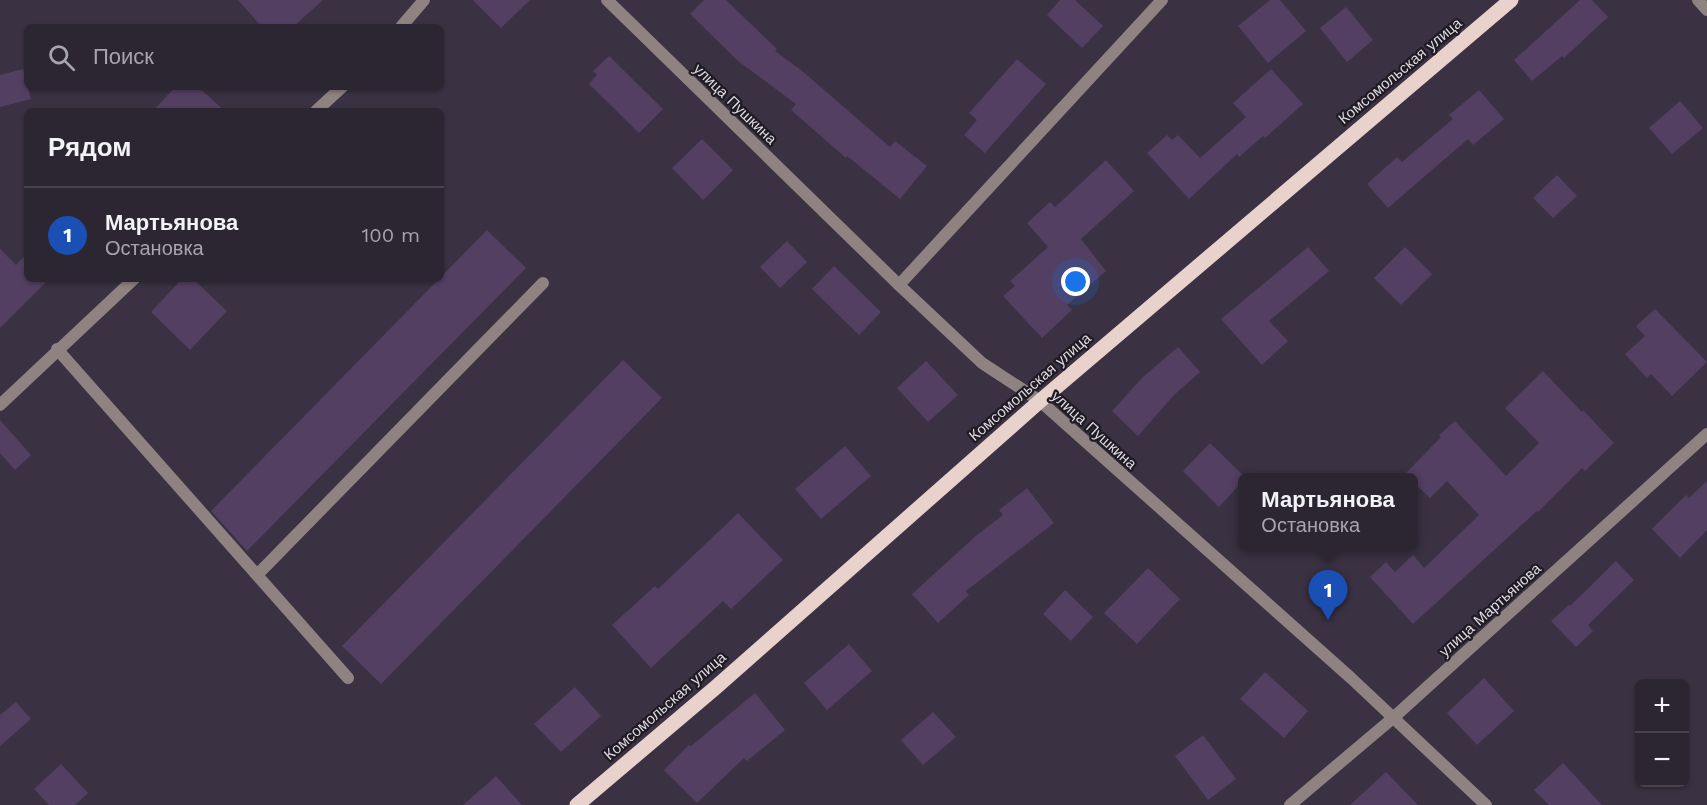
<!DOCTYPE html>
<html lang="ru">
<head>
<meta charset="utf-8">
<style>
	:root { --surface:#2c2532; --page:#342d3a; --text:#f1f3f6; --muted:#a6a5ac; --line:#48424d; --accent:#8bbbb9 }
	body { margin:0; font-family:"Work Sans",sans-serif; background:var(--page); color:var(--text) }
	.controls { position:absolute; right:18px; bottom:18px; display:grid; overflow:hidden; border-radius:9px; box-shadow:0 2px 4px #0004 }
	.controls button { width:54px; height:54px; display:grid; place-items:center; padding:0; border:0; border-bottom:2px solid var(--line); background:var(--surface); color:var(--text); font:30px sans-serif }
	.you { position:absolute; left:1076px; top:282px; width:21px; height:21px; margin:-15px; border:4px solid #fff; border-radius:50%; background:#1a73e8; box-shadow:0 0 0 9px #1a73e833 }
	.badge { display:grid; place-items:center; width:39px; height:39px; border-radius:50%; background:var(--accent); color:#fff; font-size:20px; font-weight:700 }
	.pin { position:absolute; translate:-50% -50px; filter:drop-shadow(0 2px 3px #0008) }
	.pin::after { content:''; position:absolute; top:32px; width:21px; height:18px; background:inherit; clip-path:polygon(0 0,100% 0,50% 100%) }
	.popup { position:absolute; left:1238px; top:473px; width:180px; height:78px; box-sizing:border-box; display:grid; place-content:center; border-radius:9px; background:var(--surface); filter:drop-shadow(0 2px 4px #0005); font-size:20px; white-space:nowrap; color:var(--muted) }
	.popup b { font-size:22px; color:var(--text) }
	.popup::after { content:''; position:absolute; left:50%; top:100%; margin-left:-12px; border:12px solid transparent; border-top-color:var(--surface) }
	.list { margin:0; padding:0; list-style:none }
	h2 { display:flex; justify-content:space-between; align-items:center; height:78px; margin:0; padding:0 24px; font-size:26px }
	h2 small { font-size:20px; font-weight:400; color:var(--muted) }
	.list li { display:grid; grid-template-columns:39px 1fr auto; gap:18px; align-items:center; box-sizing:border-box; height:96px; padding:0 24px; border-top:2px solid var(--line) }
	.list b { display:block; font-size:22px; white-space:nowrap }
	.list p { margin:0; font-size:20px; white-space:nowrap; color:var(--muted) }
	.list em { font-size:20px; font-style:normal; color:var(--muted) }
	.icon { flex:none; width:33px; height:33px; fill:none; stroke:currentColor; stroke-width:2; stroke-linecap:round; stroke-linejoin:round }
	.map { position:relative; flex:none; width:1707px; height:805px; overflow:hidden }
	.search { position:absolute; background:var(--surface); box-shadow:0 2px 4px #0004; left:24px; top:24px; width:420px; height:66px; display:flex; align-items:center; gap:15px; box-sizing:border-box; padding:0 21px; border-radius:9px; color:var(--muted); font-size:22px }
	.panel { position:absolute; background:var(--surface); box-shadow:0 2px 4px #0004; left:24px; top:108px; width:420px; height:174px; border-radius:9px }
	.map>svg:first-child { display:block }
	.building { fill:#523f62 }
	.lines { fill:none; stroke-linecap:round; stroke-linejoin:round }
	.service { stroke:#8f8381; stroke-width:12 }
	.minor { stroke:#8f8381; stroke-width:12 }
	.tertiary { stroke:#8f8381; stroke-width:12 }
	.primary { stroke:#e9d1cc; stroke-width:15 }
	.labels { text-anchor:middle; stroke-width:4.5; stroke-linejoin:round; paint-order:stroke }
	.street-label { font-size:15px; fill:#dfd9e5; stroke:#1f1b23 }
</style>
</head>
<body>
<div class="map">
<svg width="1707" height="805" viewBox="0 0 1707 805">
	<rect width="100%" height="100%" fill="#3a3142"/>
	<g class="building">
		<path d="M238,0H323L293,27H262Z"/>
		<path d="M473,0H530L501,28Z"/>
		<path d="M704,0H726L777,49L775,51L801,70L890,147L895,141L927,166L900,199L847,156L846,158L791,110L796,104L738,61L690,14Z"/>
		<path d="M1060,0H1075L1103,26L1082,48L1047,15Z"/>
		<path d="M1270,0H1280L1306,31L1268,63L1238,26Z"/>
		<path d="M1580,0H1592L1608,17L1564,58L1562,56L1532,81L1514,60Z"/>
		<path d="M1346,7L1373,40L1347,62L1320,28Z"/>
		<path d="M609,56L663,109L639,133L589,84L597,75L593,71Z"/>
		<path d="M1017,59L1046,84L985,153L964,135L977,120L969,113Z"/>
		<path d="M23,69L31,99L0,107V75Z"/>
		<path d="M1271,69L1303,104L1265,138L1263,136L1239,157L1237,154L1189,199L1147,153L1167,135L1172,140L1178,135L1200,158L1246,117L1233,103Z"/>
		<path d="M175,87H198L225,111H153Z"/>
		<path d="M1479,90L1504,119L1473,145L1468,139L1388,208L1367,184L1397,157L1402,162L1453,119L1449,115Z"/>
		<path d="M1680,101L1703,128L1672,154L1649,128Z"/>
		<path d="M702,139L733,170L703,200L672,168Z"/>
		<path d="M1106,160L1134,191L1081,239L1106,271L1067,305L1072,310L1042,338L1003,296L1015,286L1010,281L1048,247L1027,223L1050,202L1055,207Z"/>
		<path d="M1557,175L1577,196L1553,218L1533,198Z"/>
		<path d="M487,230L526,268L247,551L211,511Z"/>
		<path d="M787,241L807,262L780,288L760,267Z"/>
		<path d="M1308,247L1329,271L1269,321L1288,341L1262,365L1221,319Z"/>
		<path d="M1405,247L1432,274L1401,305L1374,278Z"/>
		<path d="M0,249L16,265L27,254V279H49L0,328Z"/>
		<path d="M834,266L881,312L859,335L812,289Z"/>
		<path d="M182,279H193L227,311L190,350L151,312Z"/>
		<path d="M1655,309L1707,362L1672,396L1651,374L1647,378L1625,354L1645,336L1636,326Z"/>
		<path d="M1178,347L1200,372L1174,395L1138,436L1112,411L1143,377Z"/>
		<path d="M623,360L662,398L381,684L342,646Z"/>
		<path d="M926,361L958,395L928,422L897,388Z"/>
		<path d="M1543,371L1582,412L1583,410L1614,443L1585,471L1582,468L1538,512L1537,511L1413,624L1370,577L1386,562L1395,572L1413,555L1424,568L1479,515L1447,481L1430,498L1413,482V477H1409L1405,474L1441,437L1439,435L1455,421L1506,476L1539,443L1505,408Z"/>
		<path d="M0,420L31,455L15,470L0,453Z"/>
		<path d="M1210,443L1245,477H1242V482L1219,507L1183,471Z"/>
		<path d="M845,446L871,476L821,519L795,489Z"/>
		<path d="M1707,481V530L1680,558L1652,529L1686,495L1689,498Z"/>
		<path d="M1027,488L1054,523L966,591L969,595L938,623L912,594L978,534L1003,515L999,510Z"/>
		<path d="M738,513L783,560L731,609L723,601L651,668L612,625L655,586L658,589Z"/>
		<path d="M1616,561L1634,580L1588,625L1593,631L1576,647L1551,621L1569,605L1570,606Z"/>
		<path d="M1148,568L1180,599L1137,644L1104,613Z"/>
		<path d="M1065,590L1093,617L1071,641L1043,614Z"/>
		<path d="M849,644L872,671L827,710L804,683Z"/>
		<path d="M1265,672L1308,711L1284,738L1240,699Z"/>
		<path d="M1484,678L1514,711L1477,745L1447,713Z"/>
		<path d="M575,687L601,716L561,752L534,724Z"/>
		<path d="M755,693L785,730L747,761L744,758L697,803L664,770L689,745L691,746Z"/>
		<path d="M16,702L31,719L0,746V715Z"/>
		<path d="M933,712L956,737L923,765L901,740Z"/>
		<path d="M1203,735L1236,779L1208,800L1175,756Z"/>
		<path d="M1563,763L1602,805H1549L1534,790Z"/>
		<path d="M61,764L88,793L75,805H49L34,789Z"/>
		<path d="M1386,772L1418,805H1350Z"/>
		<path d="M496,776L522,805H463Z"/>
	</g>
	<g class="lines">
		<g class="service">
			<path d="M899,285L1162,0"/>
			<path d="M57,349L348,678"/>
			<path d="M257,575L543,283"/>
		</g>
		<g class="minor">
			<path d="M607,0L899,285L982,363L1040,401L1351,678L1486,805"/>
			<path d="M401,27L424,0"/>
			<path d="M316,111L342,87"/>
			<path d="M0,405L134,279"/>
			<path d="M1290,805L1393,718L1707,434"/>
		</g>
		<path class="tertiary" d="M1698,0L1707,10"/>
		<path class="primary" d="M577,805L715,688L1040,401L1511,0"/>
	</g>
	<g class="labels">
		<g class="street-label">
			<text transform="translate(1400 71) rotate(-40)" y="5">Комсомольская улица</text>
			<text transform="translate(735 104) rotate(44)" y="5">улица Пушкина</text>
			<text transform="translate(1030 387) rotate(-41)" y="5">Комсомольская улица</text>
			<text transform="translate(1094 430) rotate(42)" y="5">улица Пушкина</text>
			<text transform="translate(1490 610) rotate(-42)" y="5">улица Мартьянова</text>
			<text transform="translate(665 706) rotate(-41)" y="5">Комсомольская улица</text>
		</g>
	</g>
</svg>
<div class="controls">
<button>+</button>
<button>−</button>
</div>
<div class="you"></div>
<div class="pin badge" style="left:1328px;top:620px;background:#1a4fb4">1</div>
<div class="popup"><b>Мартьянова</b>Остановка</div>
<div class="search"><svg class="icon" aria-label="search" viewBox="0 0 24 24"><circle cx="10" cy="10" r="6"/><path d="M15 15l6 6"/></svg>Поиск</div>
<section class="panel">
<h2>Рядом<small></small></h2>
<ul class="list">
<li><span class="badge" style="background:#1a4fb4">1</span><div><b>Мартьянова</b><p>Остановка</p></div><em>100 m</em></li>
</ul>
</section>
</div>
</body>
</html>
